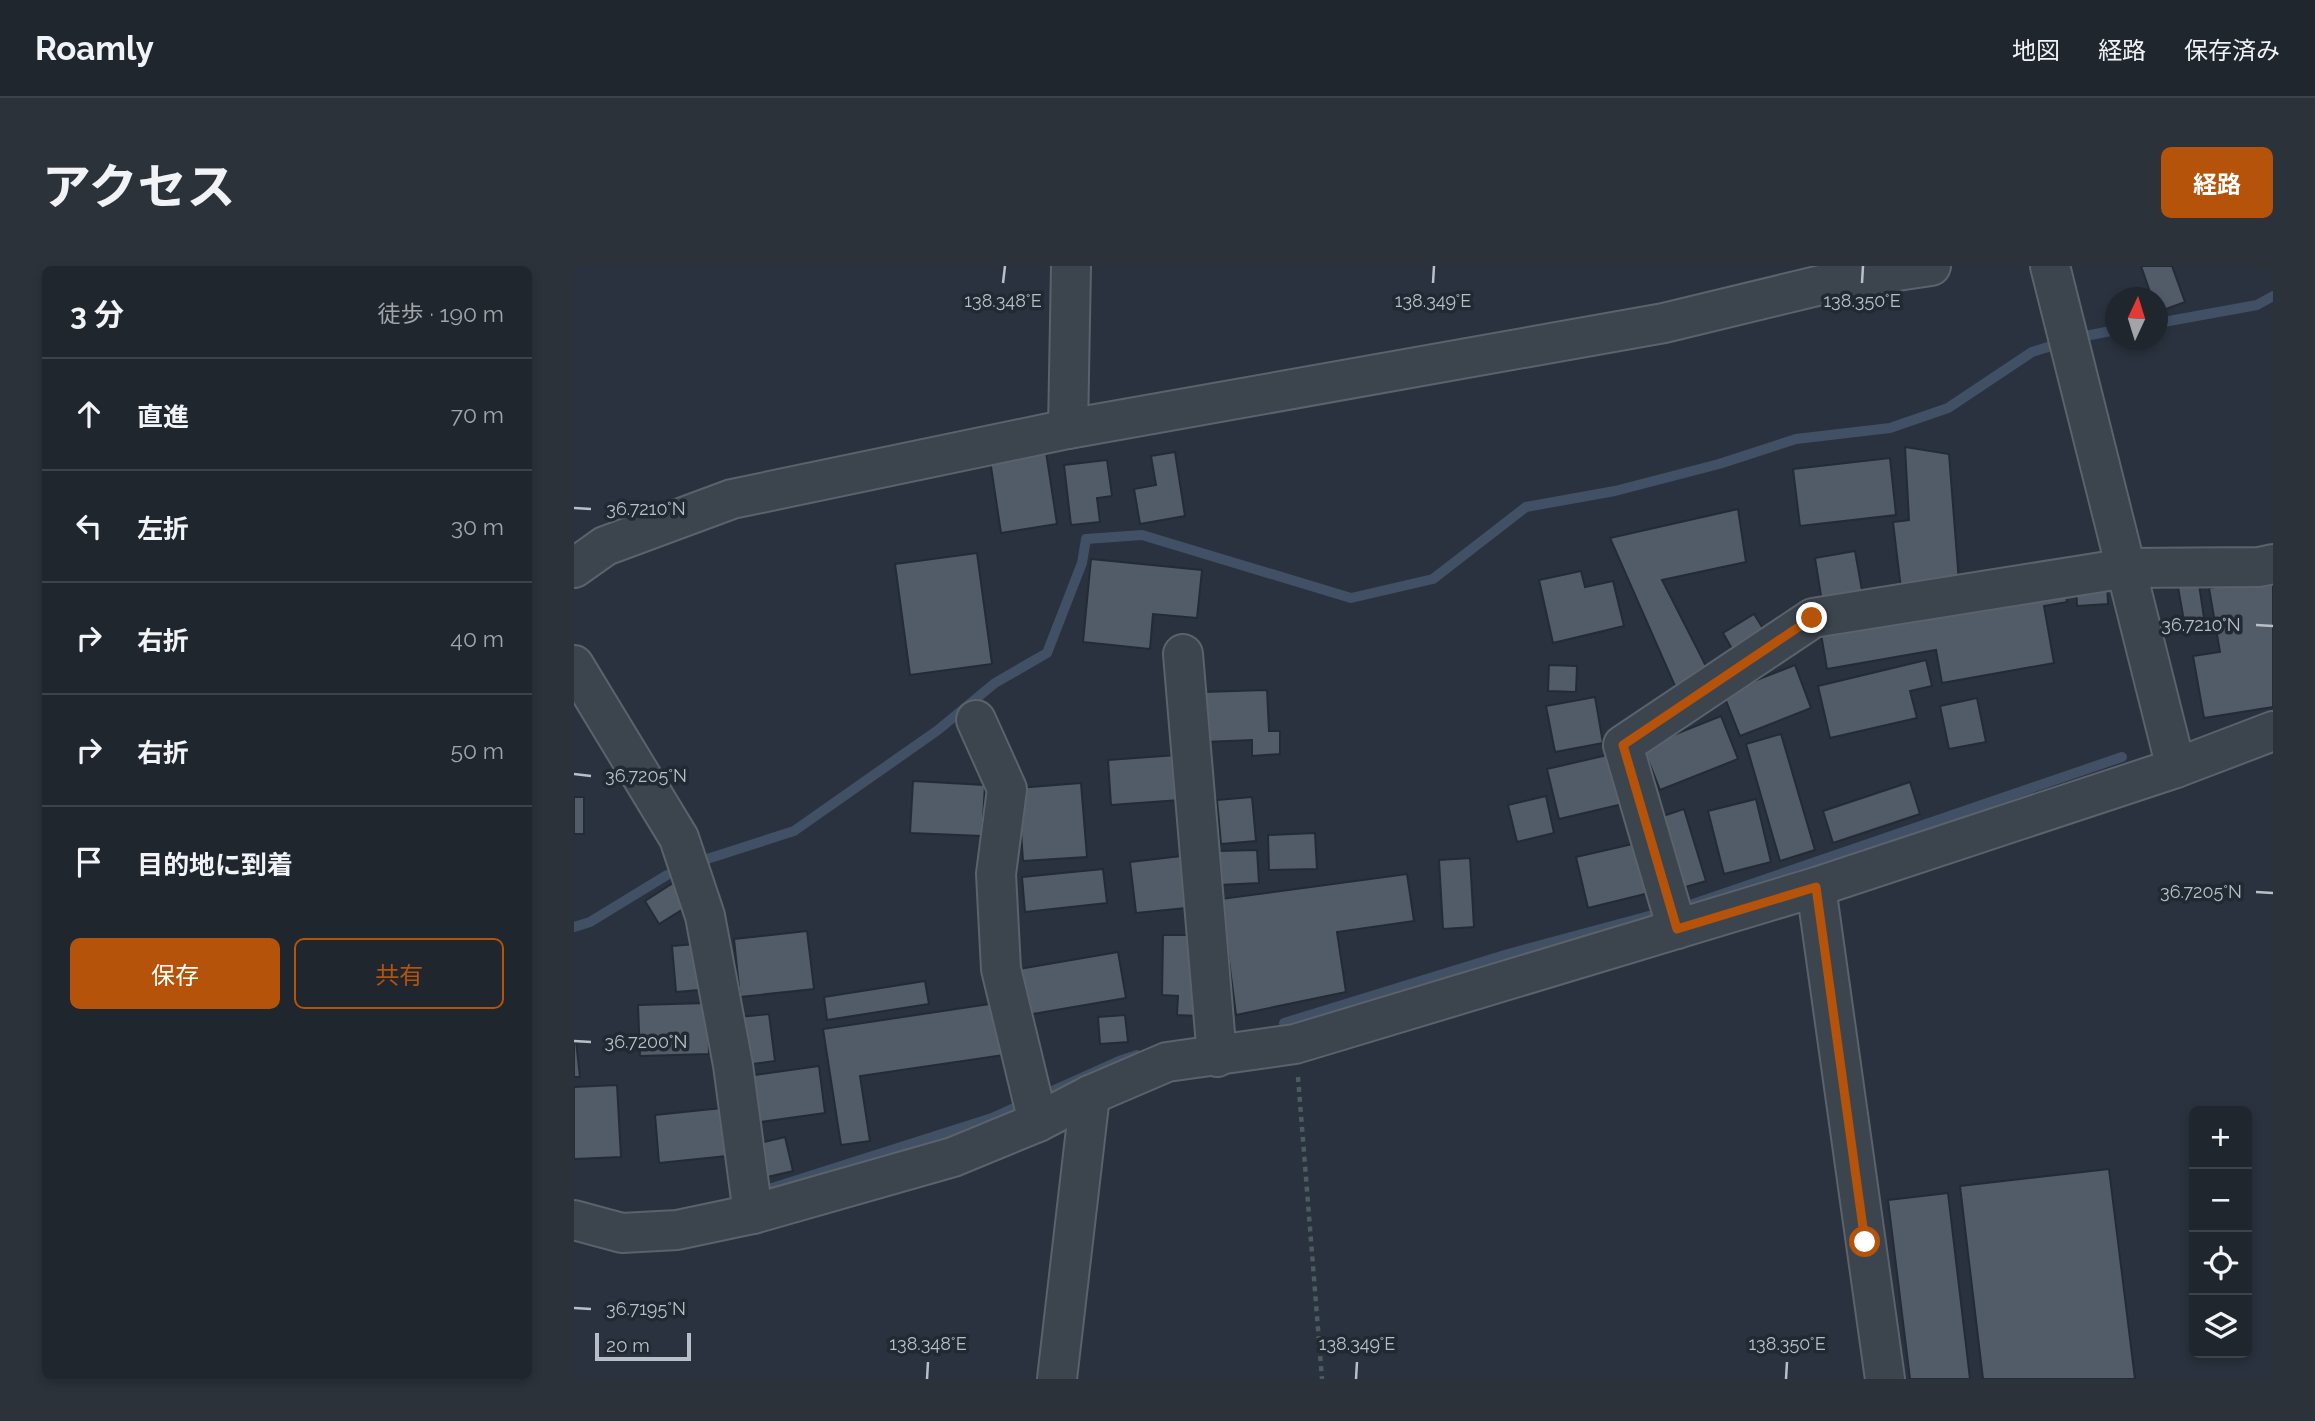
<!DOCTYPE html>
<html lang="ja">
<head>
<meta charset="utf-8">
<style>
	:root { --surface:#1f262e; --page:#2c323a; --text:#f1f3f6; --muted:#a1a5aa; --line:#3c434a; --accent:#b45309 }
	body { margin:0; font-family:Raleway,"Noto Sans JP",sans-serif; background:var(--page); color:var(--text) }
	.controls { position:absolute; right:21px; bottom:21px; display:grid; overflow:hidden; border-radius:10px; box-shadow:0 4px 10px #0003 }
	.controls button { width:63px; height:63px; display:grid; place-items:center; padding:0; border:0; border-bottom:2px solid var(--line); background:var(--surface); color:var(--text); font:35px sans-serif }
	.compass { position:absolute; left:1531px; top:21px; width:63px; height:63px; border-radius:50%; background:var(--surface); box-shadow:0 4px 10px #0003; rotate:4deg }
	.scale { position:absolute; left:21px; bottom:18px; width:96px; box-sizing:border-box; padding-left:7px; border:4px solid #b9bfc9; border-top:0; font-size:19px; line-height:24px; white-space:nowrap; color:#b9bfc9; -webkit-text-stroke:5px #212933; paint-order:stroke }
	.stop { position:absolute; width:21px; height:21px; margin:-16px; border:5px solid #b45309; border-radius:50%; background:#fff }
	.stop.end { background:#b45309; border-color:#fff; box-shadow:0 2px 7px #0008 }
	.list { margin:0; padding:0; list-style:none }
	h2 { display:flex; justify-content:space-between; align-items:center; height:91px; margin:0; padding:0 28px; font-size:30px }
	h2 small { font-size:23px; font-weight:400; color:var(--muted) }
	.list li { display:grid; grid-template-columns:46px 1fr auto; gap:21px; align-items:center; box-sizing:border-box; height:112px; padding:0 28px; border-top:2px solid var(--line) }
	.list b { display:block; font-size:26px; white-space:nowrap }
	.list em { font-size:23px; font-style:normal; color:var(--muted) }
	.actions { display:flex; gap:14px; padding:21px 28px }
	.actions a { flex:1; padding:16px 0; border:2px solid var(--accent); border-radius:10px; text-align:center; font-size:24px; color:var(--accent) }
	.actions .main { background:var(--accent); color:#fff }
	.icon { flex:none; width:38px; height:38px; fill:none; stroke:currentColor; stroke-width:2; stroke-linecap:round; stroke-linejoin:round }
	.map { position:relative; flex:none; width:1699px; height:1113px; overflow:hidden; border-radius:10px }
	header { display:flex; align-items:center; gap:42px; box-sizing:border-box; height:98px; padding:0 35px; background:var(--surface); border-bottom:2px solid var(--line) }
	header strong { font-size:33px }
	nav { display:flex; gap:38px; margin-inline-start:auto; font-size:24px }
	.intro { display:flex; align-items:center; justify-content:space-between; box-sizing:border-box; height:168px; padding:0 42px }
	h1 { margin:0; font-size:49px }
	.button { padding:18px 32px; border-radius:10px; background:var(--accent); color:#fff; font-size:24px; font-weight:700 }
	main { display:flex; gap:42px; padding:0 42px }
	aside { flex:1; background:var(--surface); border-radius:10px; box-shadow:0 4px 10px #0003 }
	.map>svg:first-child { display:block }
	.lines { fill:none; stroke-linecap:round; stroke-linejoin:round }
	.stream { stroke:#415065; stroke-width:10 }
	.building { fill:#525b68; stroke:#232b35; stroke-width:2 }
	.minor-casing { stroke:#5a626c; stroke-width:42 }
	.path { stroke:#4b5b5e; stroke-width:4.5; stroke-dasharray:5 5; stroke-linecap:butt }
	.minor { stroke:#3c444e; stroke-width:38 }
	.route { stroke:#b45309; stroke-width:9 }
	.ticks { fill:none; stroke:#b9bfc9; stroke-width:2.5 }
	.ticks-label { font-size:18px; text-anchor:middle; fill:#b9bfc9; stroke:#212933; stroke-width:7; stroke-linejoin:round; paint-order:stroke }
</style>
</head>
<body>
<header>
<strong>Roamly</strong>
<nav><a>地図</a><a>経路</a><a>保存済み</a></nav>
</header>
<div class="intro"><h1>アクセス</h1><a class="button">経路</a></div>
<main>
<aside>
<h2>3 分<small>徒歩 · 190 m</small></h2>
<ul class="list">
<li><svg class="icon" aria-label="ahead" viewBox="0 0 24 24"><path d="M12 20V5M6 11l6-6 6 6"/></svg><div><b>直進</b></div><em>70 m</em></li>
<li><svg class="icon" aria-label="left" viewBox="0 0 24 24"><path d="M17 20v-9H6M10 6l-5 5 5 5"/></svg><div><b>左折</b></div><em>30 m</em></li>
<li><svg class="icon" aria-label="right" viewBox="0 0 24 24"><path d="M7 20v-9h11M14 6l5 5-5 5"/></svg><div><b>右折</b></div><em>40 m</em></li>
<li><svg class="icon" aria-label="right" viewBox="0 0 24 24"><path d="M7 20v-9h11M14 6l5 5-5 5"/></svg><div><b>右折</b></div><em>50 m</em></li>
<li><svg class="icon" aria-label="arrive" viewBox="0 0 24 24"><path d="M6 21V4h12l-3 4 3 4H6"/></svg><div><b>目的地に到着</b></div></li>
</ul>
<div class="actions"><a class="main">保存</a><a>共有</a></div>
</aside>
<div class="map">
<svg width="1699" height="1113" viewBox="0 0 1699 1113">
	<rect width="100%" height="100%" fill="#29323e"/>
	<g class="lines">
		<g class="stream">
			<path d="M1584,57L1683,39L1699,30"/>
			<path d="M1501,72L1542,64"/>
			<path d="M133,593L220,565L364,464L421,417L473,387L508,297L512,273L568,269L777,332L859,313L952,241L1041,225L1145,198L1222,173L1316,162L1374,142L1458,86L1487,77"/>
			<path d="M1119,638L1548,491"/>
			<path d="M0,661L16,656L93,609"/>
			<path d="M710,757L934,688L1075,650"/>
			<path d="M465,831L545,795L563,789"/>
			<path d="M189,925L418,852L451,837"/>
		</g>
	</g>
	<g class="building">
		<path d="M1567,0H1598L1611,36L1584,46V32H1578Z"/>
		<path d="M1331,181L1375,188L1385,316L1327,323L1319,256L1335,254Z"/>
		<path d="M472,186L483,258L427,267L416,194Z"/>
		<path d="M601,186L611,250L566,258L560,223L582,219L577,190Z"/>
		<path d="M1316,192L1322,249L1226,260L1219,203Z"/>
		<path d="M533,194L538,230L523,232L526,256L497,259L490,199Z"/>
		<path d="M1164,243L1172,296L1088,314L1135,406L1101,420L1036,272Z"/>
		<path d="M1281,285L1289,330L1248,336L1241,292Z"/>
		<path d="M403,287L418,398L336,409L321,298Z"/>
		<path d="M517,293L628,304L623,352L579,348L576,383L509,376Z"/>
		<path d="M1007,305L1011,321L1039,315L1050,360L979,377L965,314Z"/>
		<path d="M1699,312V441L1630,452L1619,390L1646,386L1635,322Z"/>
		<path d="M1533,315L1534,338L1503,340L1502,317Z"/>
		<path d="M1625,318L1630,352L1610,355L1604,321Z"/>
		<path d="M1491,325L1493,336L1470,340L1480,397L1368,417L1362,384L1253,403L1247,368Z"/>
		<path d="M1180,348L1193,369L1161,388L1149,367Z"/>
		<path d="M1352,394L1358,420L1336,425L1343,452L1256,472L1244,420Z"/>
		<path d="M975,399L1003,400L1002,426L974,425Z"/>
		<path d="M1221,399L1237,442L1166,470L1149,427Z"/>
		<path d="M693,424L695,465H706V488L678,490V474L630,476L628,426Z"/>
		<path d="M1021,431L1029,477L981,486L972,440Z"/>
		<path d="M1403,432L1412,476L1375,483L1366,440Z"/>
		<path d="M1147,450L1164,493L1086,524L1069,481Z"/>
		<path d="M1207,468L1241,584L1206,595L1172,478Z"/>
		<path d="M1042,487L1053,537L985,553L973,503Z"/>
		<path d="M603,489L606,534L537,539L534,494Z"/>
		<path d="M339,515L411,519L408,570L336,567Z"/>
		<path d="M1336,516L1346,548L1259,577L1249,545Z"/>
		<path d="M507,517L513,591L449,595L444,522Z"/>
		<path d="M972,530L980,567L943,576L934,539Z"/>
		<rect x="0" y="531" width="10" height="37"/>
		<path d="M678,531L682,575L647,578L643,534Z"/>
		<path d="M1182,533L1197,596L1150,608L1134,545Z"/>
		<path d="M1110,543L1132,615L1108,622L1086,551Z"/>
		<path d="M741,567L743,603L695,604L694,569Z"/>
		<path d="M1063,577L1075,627L1014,642L1002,591Z"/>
		<path d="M683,584L685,617L645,619L644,585Z"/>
		<path d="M616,589L622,641L562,647L556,596Z"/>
		<path d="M896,592L900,661L869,663L865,594Z"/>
		<path d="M529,603L533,637L451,646L448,611Z"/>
		<path d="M833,608L840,655L763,666L772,726L662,749L647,633Z"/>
		<path d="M99,617L114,640L85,658L71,635Z"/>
		<path d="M233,665L240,723L166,731L160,673Z"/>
		<path d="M589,669H626L625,750L603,749L604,730L588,729Z"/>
		<path d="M122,678L125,724L102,726L98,680Z"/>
		<path d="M544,686L552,732L453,749L445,703Z"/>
		<path d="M351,715L355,738L253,754L250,731Z"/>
		<path d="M134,737L135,788L66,790L64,739Z"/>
		<path d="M422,737L430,789L286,810L296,875L267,879L249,763Z"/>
		<path d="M195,748L201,795L171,799L165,751Z"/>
		<path d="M551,749L554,776L526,778L524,751Z"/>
		<path d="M0,775H2L6,811H0Z"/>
		<path d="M245,800L251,847L180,857L173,810Z"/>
		<path d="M43,819L47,891L0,893V821Z"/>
		<path d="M148,842L153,890L85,897L81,849Z"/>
		<path d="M211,871L219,905L189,912L182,878Z"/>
		<path d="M1535,903L1561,1113H1409L1386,920Z"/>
		<path d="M1374,927L1396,1113H1336L1314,934Z"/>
	</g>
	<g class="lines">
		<defs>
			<g id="minor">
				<path d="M1476,0L1602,502"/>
				<path d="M494,163L497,0"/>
				<path d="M0,302L31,280L158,233L494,163L1090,57L1276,12L1357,0"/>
				<path d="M609,388L643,791"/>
				<path d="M0,399L105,572L131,650L159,799L179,948"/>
				<path d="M402,454L433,523L422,608L427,703L464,856"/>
				<path d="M1242,621L1311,1113"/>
				<path d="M1103,663L1049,479L1239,352L1553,302L1685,301L1699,298"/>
				<path d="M0,954L48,967L103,964L179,948L379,891L464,856L516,829L593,796L721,778L1242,621L1602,502L1699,465"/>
				<path d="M483,1113L516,829"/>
			</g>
		</defs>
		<use href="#minor" class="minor-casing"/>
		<path class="path" d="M724,811L748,1113"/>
		<use href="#minor" class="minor"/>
	</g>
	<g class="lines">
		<path class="route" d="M1238,352L1049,479L1103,663L1242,621L1291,976"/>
	</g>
	<path class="ticks" d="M429,17L431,0M859,17L860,0M1288,17L1289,0M0,242L17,243M1682,359L1699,360M0,508L17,510M1682,626L1699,627M0,775L17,776M0,1042L17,1043M353,1113L354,1096M782,1113L783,1096M1212,1113L1213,1096"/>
	<g class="ticks-label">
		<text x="429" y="41">138.348°E</text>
		<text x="859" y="41">138.349°E</text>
		<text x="1288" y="41">138.350°E</text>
		<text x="72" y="249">36.7210°N</text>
		<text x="1627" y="365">36.7210°N</text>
		<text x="72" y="516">36.7205°N</text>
		<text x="1627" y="632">36.7205°N</text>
		<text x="72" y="782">36.7200°N</text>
		<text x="72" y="1049">36.7195°N</text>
		<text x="354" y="1084">138.348°E</text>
		<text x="783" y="1084">138.349°E</text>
		<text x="1213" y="1084">138.350°E</text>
	</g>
</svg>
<div class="controls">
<button>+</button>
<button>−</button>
<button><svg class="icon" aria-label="locate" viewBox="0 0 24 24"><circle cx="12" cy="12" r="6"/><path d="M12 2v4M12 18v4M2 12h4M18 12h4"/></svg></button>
<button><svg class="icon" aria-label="layers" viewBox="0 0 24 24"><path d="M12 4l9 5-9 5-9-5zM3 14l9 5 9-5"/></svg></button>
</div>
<svg class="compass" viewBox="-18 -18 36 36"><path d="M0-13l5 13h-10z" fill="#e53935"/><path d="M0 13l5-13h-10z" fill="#a1a5aa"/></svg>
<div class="scale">20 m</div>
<div class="stop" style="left:1291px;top:976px"></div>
<div class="stop end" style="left:1238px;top:352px"></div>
</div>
</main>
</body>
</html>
